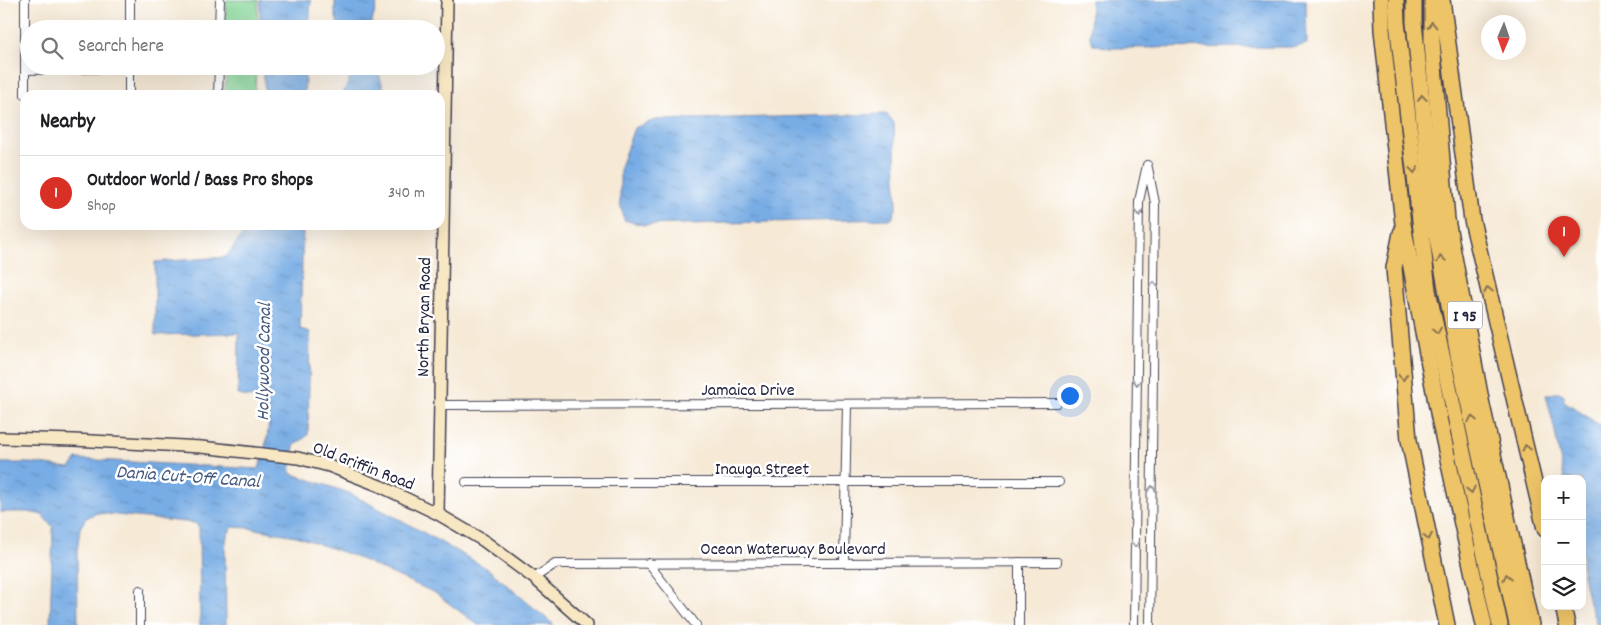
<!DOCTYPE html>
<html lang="en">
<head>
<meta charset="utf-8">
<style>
	:root { --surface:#fff; --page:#f6f6f6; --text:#202124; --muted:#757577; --line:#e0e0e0; --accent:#d93025 }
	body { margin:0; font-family:Dekko,sans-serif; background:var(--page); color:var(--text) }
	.controls { position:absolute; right:15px; bottom:15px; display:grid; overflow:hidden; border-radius:10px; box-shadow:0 5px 20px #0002 }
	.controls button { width:45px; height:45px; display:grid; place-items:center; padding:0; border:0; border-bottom:1px solid var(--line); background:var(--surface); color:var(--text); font:25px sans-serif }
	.compass { position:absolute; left:1481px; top:15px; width:45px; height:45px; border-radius:50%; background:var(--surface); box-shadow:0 5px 20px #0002; rotate:182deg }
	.you { position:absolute; left:1069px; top:395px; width:18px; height:18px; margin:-12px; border:4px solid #fff; border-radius:50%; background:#1a73e8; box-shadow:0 0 0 8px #1a73e833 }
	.badge { display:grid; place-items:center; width:32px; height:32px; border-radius:50%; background:var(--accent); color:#fff; font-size:16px; font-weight:700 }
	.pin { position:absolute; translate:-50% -41px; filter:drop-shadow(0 1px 2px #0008) }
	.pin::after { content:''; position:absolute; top:26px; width:18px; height:15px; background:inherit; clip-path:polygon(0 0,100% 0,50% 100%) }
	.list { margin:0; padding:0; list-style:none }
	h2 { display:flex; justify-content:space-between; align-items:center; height:65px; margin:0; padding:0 20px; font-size:21px }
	h2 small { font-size:16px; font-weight:400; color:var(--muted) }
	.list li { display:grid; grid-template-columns:32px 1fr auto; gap:15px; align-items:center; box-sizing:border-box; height:75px; padding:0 20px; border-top:1px solid var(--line) }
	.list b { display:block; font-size:19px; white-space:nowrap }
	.list p { margin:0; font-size:16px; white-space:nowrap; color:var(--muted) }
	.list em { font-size:16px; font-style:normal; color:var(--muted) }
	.icon { flex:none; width:28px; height:28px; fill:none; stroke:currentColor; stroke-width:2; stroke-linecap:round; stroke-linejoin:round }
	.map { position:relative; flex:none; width:1601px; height:625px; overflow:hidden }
	.search { position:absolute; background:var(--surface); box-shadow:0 5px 20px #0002; left:20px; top:20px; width:425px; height:55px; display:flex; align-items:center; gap:12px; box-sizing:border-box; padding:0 18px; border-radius:28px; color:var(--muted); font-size:19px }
	.panel { position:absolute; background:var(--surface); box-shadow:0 5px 20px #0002; left:20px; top:90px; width:425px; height:140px; border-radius:15px }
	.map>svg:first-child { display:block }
	.green { fill:#85d697; stroke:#547c69 }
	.water { fill:url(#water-ripples); stroke:#4c6790 }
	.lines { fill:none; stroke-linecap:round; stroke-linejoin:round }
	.street-casing { stroke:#424052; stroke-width:10 }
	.secondary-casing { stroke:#424052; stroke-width:14 }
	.highway-casing { stroke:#424052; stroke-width:18 }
	.street { stroke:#fff; stroke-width:8 }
	.secondary { stroke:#f8e7c3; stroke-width:11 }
	.highway { stroke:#eec469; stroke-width:15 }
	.oneway { stroke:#887352 }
	.oneway2 { stroke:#9c9ca7 }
	.labels { text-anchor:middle; stroke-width:5; stroke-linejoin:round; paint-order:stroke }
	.shield { fill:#fff; stroke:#646476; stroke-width:1 }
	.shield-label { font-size:16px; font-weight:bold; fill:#22223b }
	.street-label { font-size:18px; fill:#22223b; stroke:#fff }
	.water-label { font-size:19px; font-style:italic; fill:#44597f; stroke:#fff }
</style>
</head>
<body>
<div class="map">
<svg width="1601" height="625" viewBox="0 0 1601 625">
	<defs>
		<pattern id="water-ripples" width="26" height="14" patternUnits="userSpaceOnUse" patternTransform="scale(1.25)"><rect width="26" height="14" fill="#77ace4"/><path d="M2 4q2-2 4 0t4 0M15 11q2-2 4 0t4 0" fill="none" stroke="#618cba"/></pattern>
	</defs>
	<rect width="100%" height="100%" fill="#fff"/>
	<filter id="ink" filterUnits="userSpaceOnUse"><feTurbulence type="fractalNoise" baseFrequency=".02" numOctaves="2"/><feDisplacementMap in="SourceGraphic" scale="10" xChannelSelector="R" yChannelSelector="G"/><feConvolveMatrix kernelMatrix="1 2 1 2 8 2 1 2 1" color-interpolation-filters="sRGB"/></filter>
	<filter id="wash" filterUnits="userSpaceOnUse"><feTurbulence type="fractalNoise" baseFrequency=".0096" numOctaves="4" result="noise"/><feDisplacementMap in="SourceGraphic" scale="20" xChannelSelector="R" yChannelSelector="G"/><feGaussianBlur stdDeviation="1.12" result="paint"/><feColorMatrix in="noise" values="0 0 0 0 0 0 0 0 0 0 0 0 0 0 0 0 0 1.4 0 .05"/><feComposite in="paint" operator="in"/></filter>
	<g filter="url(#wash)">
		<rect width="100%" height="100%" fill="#f6e9d5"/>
		<g class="green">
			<path d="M226,0H258L257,29H226Z"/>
			<path d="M226,66H256L255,95H225Z"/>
		</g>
		<g class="water">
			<path d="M260,0H311L309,29H260Z"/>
			<path d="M335,0H378L370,29H339L335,13Z"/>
			<path d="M1091,0H1306L1307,44L1295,47L1110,48L1093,44L1090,36Z"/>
			<path d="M263,66H306L304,95H265Z"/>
			<path d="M350,66H377L385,95H342L349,81Z"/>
			<path d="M887,114L894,123L897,206L892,219L643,225L624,220L620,203V167L634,128L655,120Z"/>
			<path d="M250,225H302L303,230L300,329L310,332L308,435L294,446L290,473L349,493L410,525L488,569L554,625H478L435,593L351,555L296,536L249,528L232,527L227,536L225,549L226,625H200L199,527L195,523L97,513L86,518L80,528L77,552L78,625H50L53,527L42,515L29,512H0V463H31L70,468L77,459L259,469L267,439L269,421L265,400L238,395L239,333L155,335V262L226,257Z"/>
			<path d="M1555,393H1562L1565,396L1563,400L1599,425L1601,423V625H1597L1589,603L1582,571V479H1564L1554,427L1546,395Z"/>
		</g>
	</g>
	<g filter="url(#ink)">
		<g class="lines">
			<defs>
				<g id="street">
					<path d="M130,29V0"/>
					<path d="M219,29L220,0"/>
					<path d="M129,66V95"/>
					<path d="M25,70L129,68"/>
					<path d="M25,95V0"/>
					<path d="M218,95L219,66"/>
					<path d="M1148,168L1155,203L1150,625"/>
					<path d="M439,405L1057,403"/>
					<path d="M466,482H1059"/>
					<path d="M844,562L847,404"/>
					<path d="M648,563L696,625"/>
					<path d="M534,578L555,564L1057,562"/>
					<path d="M140,625V590"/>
					<path d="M1019,625V562"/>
					<path d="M1134,625L1139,201L1147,165"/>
				</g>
				<g id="secondary">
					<path d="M0,438L74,440L201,447L298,458L329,466L380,486L438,514L484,541L534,578L587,625"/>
					<path d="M438,514L447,0"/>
				</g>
				<g id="highway">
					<path d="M1381,0L1382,30L1403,224L1439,418L1484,625"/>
					<path d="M1396,0L1397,22L1428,290L1500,625"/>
					<path d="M1414,0V22L1434,221L1458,355L1517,625"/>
					<path d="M1432,0V42L1447,220L1482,405L1531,625"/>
					<path d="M1442,0L1472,220L1545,529"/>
					<path d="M1401,233L1394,268L1409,440L1447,625"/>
					<path d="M1563,606L1567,625"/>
				</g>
			</defs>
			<use href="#street" class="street-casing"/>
			<use href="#secondary" class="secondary-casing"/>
			<use href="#highway" class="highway-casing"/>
			<use href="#street" class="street"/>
			<use href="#secondary" class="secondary"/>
			<use href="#highway" class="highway"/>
		</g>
		<defs><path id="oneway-chevron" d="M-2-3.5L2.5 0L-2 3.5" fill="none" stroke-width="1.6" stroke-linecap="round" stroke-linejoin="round" transform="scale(1.25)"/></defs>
		<g class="oneway">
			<use href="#oneway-chevron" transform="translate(1432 25) rotate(-91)"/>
			<use href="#oneway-chevron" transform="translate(1422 98) rotate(-96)"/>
			<use href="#oneway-chevron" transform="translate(1414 170) rotate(83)"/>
			<use href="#oneway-chevron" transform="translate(1441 259) rotate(-100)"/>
			<use href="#oneway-chevron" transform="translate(1488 290) rotate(-103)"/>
			<use href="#oneway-chevron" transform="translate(1437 331) rotate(78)"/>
			<use href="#oneway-chevron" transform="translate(1403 377) rotate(85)"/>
			<use href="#oneway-chevron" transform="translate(1472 419) rotate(-102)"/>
			<use href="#oneway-chevron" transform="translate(1526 448) rotate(-103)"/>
			<use href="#oneway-chevron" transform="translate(1471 490) rotate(78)"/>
			<use href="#oneway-chevron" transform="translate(1428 537) rotate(79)"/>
			<use href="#oneway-chevron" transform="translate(1507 577) rotate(-102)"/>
		</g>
		<g class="oneway2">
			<use href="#oneway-chevron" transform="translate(1139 213) rotate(90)"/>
			<use href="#oneway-chevron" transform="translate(1154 285) rotate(-90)"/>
			<use href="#oneway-chevron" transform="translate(1137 382) rotate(91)"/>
			<use href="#oneway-chevron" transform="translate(1152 489) rotate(-89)"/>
			<use href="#oneway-chevron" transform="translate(1135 544) rotate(91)"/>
		</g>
	</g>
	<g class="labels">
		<rect class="shield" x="1447.5" y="301.5" width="35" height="27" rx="4"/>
		<g class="shield-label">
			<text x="1465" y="321">I 95</text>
		</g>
		<g class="street-label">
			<text transform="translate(423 317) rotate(-89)" y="6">North Bryan Road</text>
			<text x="748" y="395">Jamaica Drive</text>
			<text transform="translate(364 465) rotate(21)" y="6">Old Griffin Road</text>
			<text x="762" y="474">Inauga Street</text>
			<text x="793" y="554">Ocean Waterway Boulevard</text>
		</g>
		<g class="water-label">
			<text transform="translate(262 362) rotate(-89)" y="7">Hollywood Canal</text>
			<text transform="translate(188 475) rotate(4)" y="7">Dania Cut-Off Canal</text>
		</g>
	</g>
</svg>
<div class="controls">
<button>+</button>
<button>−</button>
<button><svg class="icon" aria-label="layers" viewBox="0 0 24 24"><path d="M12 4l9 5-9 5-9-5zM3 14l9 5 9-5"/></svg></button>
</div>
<svg class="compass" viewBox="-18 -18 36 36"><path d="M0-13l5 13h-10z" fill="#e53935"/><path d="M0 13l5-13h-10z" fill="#757577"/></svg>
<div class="you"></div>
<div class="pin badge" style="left:1564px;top:257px">1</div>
<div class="search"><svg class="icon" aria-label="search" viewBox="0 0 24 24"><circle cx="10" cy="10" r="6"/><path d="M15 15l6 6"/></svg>Search here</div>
<section class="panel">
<h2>Nearby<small></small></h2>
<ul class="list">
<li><span class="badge">1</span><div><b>Outdoor World / Bass Pro Shops</b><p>Shop</p></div><em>340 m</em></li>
</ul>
</section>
</div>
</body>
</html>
